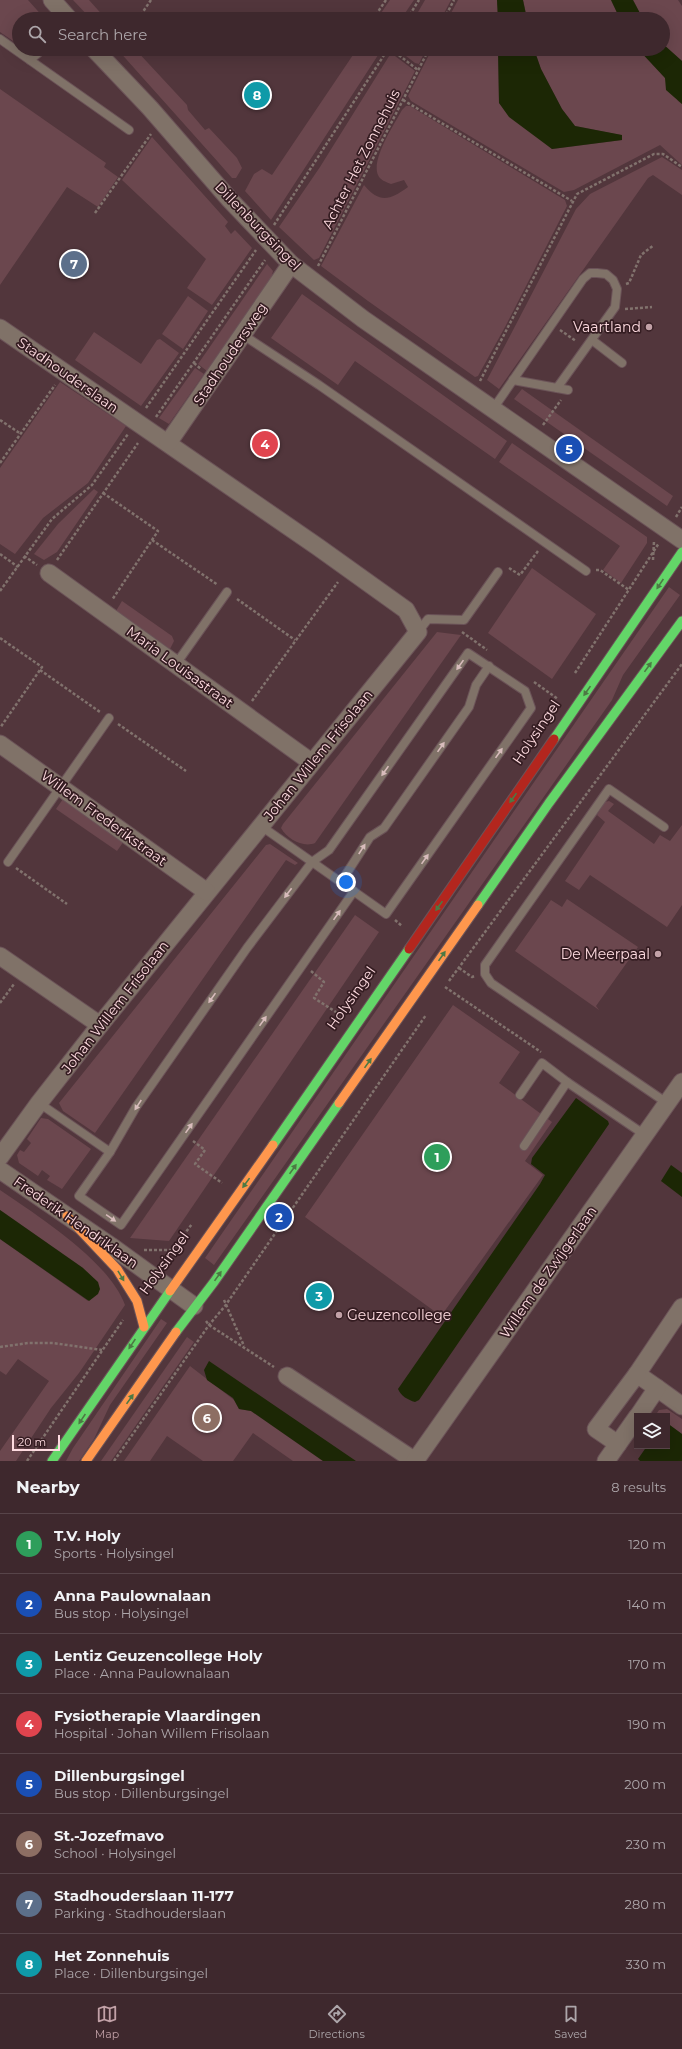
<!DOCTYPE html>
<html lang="en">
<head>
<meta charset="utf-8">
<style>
	:root { --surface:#3e282d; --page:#453035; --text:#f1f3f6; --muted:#ada6aa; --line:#574449; --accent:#c2a1a7 }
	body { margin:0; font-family:Montserrat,sans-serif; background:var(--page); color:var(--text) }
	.controls { position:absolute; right:12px; bottom:12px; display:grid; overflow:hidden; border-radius:0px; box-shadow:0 4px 16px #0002 }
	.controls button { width:36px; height:36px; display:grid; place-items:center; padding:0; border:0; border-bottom:1px solid var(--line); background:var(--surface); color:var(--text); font:20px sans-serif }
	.scale { position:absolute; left:12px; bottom:10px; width:48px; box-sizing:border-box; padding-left:4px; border:2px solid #fedbe0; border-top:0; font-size:11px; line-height:14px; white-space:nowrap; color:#fedbe0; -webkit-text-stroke:3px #341c21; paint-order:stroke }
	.you { position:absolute; left:346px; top:882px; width:14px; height:14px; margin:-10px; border:3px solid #fff; border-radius:50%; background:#1a73e8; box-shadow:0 0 0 6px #1a73e833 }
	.badge { display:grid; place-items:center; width:26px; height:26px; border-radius:50%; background:var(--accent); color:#fff; font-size:13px; font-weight:700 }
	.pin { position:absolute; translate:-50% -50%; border:2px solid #fff; box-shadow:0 1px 4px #0006 }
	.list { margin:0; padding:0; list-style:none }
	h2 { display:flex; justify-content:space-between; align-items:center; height:52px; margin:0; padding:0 16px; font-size:17px }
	h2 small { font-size:13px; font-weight:400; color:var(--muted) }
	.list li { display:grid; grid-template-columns:26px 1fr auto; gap:12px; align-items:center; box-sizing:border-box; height:60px; padding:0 16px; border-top:1px solid var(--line) }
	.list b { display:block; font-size:15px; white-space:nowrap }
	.list p { margin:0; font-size:13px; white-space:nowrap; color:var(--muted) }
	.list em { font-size:13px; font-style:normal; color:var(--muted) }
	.icon { flex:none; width:22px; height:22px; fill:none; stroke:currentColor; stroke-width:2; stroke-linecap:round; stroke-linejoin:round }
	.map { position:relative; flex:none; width:682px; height:1461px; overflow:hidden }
	.search { position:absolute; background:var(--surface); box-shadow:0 4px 16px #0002; left:12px; right:12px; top:12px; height:44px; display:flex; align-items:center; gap:10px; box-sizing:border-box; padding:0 14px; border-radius:22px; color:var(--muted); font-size:15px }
	.sheet { height:532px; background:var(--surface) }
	nav { display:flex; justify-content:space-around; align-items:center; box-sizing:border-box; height:56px; border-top:1px solid var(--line); background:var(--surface); font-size:11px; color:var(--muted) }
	nav a { display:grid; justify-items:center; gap:2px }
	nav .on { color:var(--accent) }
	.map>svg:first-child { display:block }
	.green { fill:#6b474e }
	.water { fill:#1c2705 }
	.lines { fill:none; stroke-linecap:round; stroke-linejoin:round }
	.lane-casing { stroke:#6b5358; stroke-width:10 }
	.street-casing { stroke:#6b5358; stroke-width:19 }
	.fast-casing { stroke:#6b5358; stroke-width:11 }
	.slow-casing { stroke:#6b5358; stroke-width:11 }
	.jam-casing { stroke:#6b5358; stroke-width:11 }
	.path { stroke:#81726d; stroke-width:2.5; stroke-dasharray:3 2; stroke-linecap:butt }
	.lane { stroke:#807268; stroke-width:8 }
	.street { stroke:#807268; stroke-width:17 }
	.fast { stroke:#63d668; stroke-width:9 }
	.slow { stroke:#ff974d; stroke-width:9 }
	.jam { stroke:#b3261e; stroke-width:9 }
	.oneway { fill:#4c7944 }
	.oneway2 { fill:#d8bcbc }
	.poi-dot { fill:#c2a1a7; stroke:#341c21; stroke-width:1.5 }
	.labels { text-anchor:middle; stroke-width:3.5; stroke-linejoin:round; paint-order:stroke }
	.street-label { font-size:14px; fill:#fedbe0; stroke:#341c21 }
	.poi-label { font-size:14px; fill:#fedbe0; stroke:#341c21; text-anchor:end }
</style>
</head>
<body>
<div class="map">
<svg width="682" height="1461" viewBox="0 0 682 1461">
	<rect width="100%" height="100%" fill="#52363c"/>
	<g class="green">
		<path d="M0,0H28L45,19H19V45L0,32Z"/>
		<path d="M73,0H89L106,19H91Z"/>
		<path d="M390,0H414L401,19H377Z"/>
		<path d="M425,0H451L441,19H414Z"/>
		<path d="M458,0H497L498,19H448Z"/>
		<path d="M523,0H611L620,19H527Z"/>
		<path d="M633,0H678L682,6V61L663,44V19H643Z"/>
		<path d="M119,49H135L187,105L188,110L205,130L209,128L237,158L242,168L236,178H232L218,162L118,50Z"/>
		<path d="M357,49H382L271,220L245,191L254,174L262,169L272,175Z"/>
		<path d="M397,49H426L419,64L415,63Z"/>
		<path d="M432,49H498L499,103L552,149L622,140L621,135L575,126L562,109L541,69L534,49H638L665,78L678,101L682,104V165L660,145L574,190L564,192L411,101L408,96Z"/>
		<path d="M391,53L415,71L319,258L314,260L279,227L320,167Z"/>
		<path d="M0,89L106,163L104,167L118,177L98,207L67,187L0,285Z"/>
		<path d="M406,106H410L565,200L567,206L505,327L478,376L475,377L368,301L321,266L364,185C380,204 390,200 408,187L404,180L391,184C386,182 380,180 378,175C371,159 394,125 402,110Z"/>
		<path d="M152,137L228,222L225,226L231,234L235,230L252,248L212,305L187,288L206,259L122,180Z"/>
		<path d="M662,157L682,170V195L653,175L648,178L499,389L487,380L576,209L590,194Z"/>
		<path d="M267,264L273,271L271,279L207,371L198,364Z"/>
		<path d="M302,294L507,441L495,459L355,361L338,385L271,338Z"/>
		<path d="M188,296L208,311L183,349L162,334Z"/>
		<path d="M94,332L141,364L157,340L160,339L179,353L141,406L75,360Z"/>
		<path d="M195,368L204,374L169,424L159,418Z"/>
		<path d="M60,382L126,426L88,483L43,518L15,554L0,544V468Z"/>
		<path d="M522,389L673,496L667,506L514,399Z"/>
		<path d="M512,443L647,537V543L621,583L603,570L620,546L499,462Z"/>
		<path d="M94,489L98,492L57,552L44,560L34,554L58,524Z"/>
		<path d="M532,568L596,614L552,679L488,633Z"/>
		<path d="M669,587L680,595L623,675L612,700L214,1265L205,1258Z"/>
		<path d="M122,601L172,636L174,641L170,649L116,611Z"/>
		<path d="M437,632L461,635L315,843C303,848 287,839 281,828L283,824Z"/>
		<path d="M63,799L124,841L117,851L56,809Z"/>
		<path d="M609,801L614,804L608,811L654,844L660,835L670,841L682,825V905L667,927L590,875L579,890L565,881L605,822L597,815L605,802Z"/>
		<path d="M270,844L298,863L295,865L286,860L95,1133L63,1111L59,1103L266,845Z"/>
		<path d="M567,899L638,947L596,1006L599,1010L515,951L551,900L562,907Z"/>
		<path d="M355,915L379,932L169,1241L130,1238Z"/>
		<path d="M453,1005L520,1052L499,1083L552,1122L525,1161L543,1175L441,1316L305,1217Z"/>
		<path d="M41,1118L48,1119L91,1149L62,1189L47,1180L50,1176L42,1170L38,1176L19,1163L17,1155L20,1150L24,1152L31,1143L27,1139Z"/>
		<path d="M0,1190C38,1216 109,1261 125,1305L79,1373L51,1408L16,1461H0V1451L49,1381L18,1359L6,1375L0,1371V1239L88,1301L83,1268L0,1210Z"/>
		<path d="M161,1319L167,1323L110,1405L94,1439L79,1461H66L73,1448Z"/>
		<path d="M187,1337L194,1342L111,1461H101Z"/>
		<path d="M190,1366L234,1400L239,1409L251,1411L323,1461H293L253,1433L233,1461H203L167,1436L150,1461H124Z"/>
		<path d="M667,1409L682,1419V1434L667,1423V1416H655L659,1410Z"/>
	</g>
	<g class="water">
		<path d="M497,0H523L527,19H498Z"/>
		<path d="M611,0H633L643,19H620Z"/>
		<path d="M663,44L682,61V104L666,90L665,78L638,49H663Z"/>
		<path d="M498,49H534L541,69L562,109L575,126L622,135V140L552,149L509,117L499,103Z"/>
		<path d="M576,1098L608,1121L609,1124L419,1400L415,1402C408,1400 401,1396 398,1389L540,1184L545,1175L531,1164L532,1158Z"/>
		<path d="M671,1165L682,1173V1197L661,1181Z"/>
		<path d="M0,1210L83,1268L98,1282L100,1289L98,1294L89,1301L0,1239Z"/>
		<path d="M209,1361L356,1461H323L251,1411L239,1409L233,1398L207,1380L204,1370Z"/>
		<path d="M667,1423L682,1434V1461H640L638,1459L647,1446H667Z"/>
	</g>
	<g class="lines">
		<defs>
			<g id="lane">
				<path d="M0,39L129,130"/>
				<path d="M30,60L43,49"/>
				<path d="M243,335L319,385L586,571"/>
				<path d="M592,340L622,363"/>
				<path d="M513,380L568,390"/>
				<path d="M493,409L583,279L590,273H597L606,274L613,280L617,289L615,307L557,388"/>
				<path d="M418,632L428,619L464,620L498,572"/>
				<path d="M176,664L227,592"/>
				<path d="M261,826C303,856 345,885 386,914L531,708L525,691L468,653L329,850L312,862L247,948L136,1107L110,1152L79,1196L121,1225L354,891"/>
				<path d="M664,827L609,789L485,965V974L491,983L667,1103"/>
				<path d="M8,862L109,718"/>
				<path d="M341,882L370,837L384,828L469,707L476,685L489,666"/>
				<path d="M520,1095L542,1063L567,1082"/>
				<path d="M39,1103L110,1152"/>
				<path d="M524,1146L567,1082L645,1135"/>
			</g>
			<g id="street">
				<path d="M52,0L69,19"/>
				<path d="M94,49L150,108L230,200L291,264L363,319L682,540"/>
				<path d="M0,328L318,547L406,610L418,632L100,1025L39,1103L0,1157"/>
				<path d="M168,443L291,264"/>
				<path d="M49,573L311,762"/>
				<path d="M0,744L207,892"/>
				<path d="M0,956L100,1025"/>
				<path d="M0,1170L111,1246L194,1306"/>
				<path d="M287,1376L415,1461"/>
				<path d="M657,1388L682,1406"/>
				<path d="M638,1416L657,1388L637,1374L682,1307"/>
				<path d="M618,1444L596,1429L637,1374"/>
				<path d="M415,1461L682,1082"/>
				<path d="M606,1461L637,1417"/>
			</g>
			<g id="fast">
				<path d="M554,739L682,552"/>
				<path d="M478,905L549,803L682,621"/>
				<path d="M273,1145L409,949"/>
				<path d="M176,1332L214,1282L339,1103"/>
				<path d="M52,1461L170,1291"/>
			</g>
			<g id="slow">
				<path d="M339,1103L478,905"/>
				<path d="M67,1216L117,1269L137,1301L144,1327"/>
				<path d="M170,1291L273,1145"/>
				<path d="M86,1461L176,1332"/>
			</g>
			<path id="jam" d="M409,949L554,739"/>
		</defs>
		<use href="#lane" class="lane-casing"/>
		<use href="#street" class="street-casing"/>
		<use href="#fast" class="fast-casing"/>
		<use href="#slow" class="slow-casing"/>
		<use href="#jam" class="jam-casing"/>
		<g class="path">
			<path d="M138,19L151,0"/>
			<path d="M373,19L386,0"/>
			<path d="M407,19L419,0"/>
			<path d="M444,19L454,0"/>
			<path d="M391,49L418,70"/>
			<path d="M403,100L572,201"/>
			<path d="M95,213L151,134"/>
			<path d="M274,225L388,49"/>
			<path d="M318,266L429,49"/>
			<path d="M626,284L629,283L641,255L654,245"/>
			<path d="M625,309L652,307"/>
			<path d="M560,330L576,341"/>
			<path d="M194,363L201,369"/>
			<path d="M480,381L577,194L654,154H663L682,167"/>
			<path d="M146,408L256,250"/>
			<path d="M156,417L265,260"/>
			<path d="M0,420L21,434"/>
			<path d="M543,425L561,400"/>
			<path d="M0,463L55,385"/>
			<path d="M103,493L158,531L112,600"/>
			<path d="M676,517L682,507"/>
			<path d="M152,540L218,585"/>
			<path d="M0,554L18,567"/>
			<path d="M24,556L37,565"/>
			<path d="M57,560L138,443"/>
			<path d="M653,560L654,541"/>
			<path d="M509,568L520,575L538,551"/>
			<path d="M596,570H600L629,590"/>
			<path d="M0,591L52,519L92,485L128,434"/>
			<path d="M237,599L295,640"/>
			<path d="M462,632L487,650"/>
			<path d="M0,638L42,667L0,728"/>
			<path d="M40,670L100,712"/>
			<path d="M575,673L659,543"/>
			<path d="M534,682L558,699"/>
			<path d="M252,701L338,582"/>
			<path d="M118,724L186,771"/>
			<path d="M16,868L67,904"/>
			<path d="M395,920L402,926"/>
			<path d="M459,968L472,977L475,976"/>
			<path d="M311,971L324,982L314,998L339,1014"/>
			<path d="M449,981L682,664"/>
			<path d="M445,987L541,1052"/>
			<path d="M0,1003L14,984"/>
			<path d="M193,1141L205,1150L195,1164L222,1183"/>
			<path d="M144,1250H171"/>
			<path d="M162,1263L192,1224"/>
			<path d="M224,1300L244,1346"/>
			<path d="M206,1321L209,1325L274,1367"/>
			<path d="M0,1347L28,1343H53L102,1350"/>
			<path d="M27,1461L123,1320"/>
			<path d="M114,1461L209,1325L225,1306L426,1015"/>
		</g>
		<use href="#lane" class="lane"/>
		<use href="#street" class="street"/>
		<use href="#fast" class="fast"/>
		<use href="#slow" class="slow"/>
		<use href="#jam" class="jam"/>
	</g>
	<defs><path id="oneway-solid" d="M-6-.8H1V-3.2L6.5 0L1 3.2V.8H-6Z"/></defs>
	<g class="oneway">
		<use href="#oneway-solid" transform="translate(660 584) rotate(124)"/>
		<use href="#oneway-solid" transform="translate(648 667) rotate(-54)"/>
		<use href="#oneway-solid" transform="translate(587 691) rotate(125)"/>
		<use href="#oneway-solid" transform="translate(513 798) rotate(125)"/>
		<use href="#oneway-solid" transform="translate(439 906) rotate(125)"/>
		<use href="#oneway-solid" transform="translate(442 956) rotate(-55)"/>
		<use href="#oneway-solid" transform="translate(368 1063) rotate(-55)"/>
		<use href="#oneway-solid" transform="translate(293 1169) rotate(-55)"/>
		<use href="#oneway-solid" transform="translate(246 1183) rotate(126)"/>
		<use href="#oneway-solid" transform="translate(121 1276) rotate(59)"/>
		<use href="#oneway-solid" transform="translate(218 1276) rotate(-55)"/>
		<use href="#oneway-solid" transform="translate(132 1344) rotate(124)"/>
		<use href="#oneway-solid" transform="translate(130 1399) rotate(-55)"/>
		<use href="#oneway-solid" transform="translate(82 1419) rotate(124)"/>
	</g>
	<g class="oneway2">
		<use href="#oneway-solid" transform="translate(460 665) rotate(125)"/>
		<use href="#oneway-solid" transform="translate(441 747) rotate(-55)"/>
		<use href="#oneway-solid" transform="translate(499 753) rotate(-55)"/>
		<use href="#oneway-solid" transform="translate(385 771) rotate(125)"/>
		<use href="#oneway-solid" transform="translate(362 849) rotate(-57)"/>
		<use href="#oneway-solid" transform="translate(425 859) rotate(-55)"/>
		<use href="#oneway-solid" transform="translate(288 893) rotate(127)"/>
		<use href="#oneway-solid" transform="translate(337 915) rotate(-55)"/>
		<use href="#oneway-solid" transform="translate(212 998) rotate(125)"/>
		<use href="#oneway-solid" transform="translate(263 1021) rotate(-55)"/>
		<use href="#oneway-solid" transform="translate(138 1105) rotate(123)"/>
		<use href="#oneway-solid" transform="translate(189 1128) rotate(-55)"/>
		<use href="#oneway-solid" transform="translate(111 1218) rotate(35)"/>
	</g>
	<g class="poi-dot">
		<circle cx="649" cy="327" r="4"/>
		<circle cx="658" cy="954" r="4"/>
		<circle cx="339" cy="1315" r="4"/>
	</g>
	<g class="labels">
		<g class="street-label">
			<text transform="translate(361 159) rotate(-63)" y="5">Achter Het Zonnehuis</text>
			<text transform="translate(258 226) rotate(46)" y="5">Dillenburgsingel</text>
			<text transform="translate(230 354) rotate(-56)" y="5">Stadhoudersweg</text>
			<text transform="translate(68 375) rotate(35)" y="5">Stadhouderslaan</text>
			<text transform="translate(180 667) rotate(36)" y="5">Maria Louisastraat</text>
			<text transform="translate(536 732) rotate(-56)" y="5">Holysingel</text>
			<text transform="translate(318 755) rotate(-51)" y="5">Johan Willem Frisolaan</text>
			<text transform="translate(104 818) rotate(36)" y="5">Willem Frederikstraat</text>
			<text transform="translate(351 998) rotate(-55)" y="5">Holysingel</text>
			<text transform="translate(115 1007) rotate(-52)" y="5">Johan Willem Frisolaan</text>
			<text transform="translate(76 1222) rotate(35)" y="5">Frederik Hendriklaan</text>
			<text transform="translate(164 1263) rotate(-54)" y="5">Holysingel</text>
			<text transform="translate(548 1272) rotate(-55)" y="5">Willem de Zwijgerlaan</text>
		</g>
		<g class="poi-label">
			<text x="641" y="332">Vaartland</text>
			<text x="650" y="959">De Meerpaal</text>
			<text x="347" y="1320" text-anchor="start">Geuzencollege</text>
		</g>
	</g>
</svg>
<div class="controls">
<button><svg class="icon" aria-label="layers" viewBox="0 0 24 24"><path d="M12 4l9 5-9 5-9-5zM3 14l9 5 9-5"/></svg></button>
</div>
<div class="scale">20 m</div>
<div class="you"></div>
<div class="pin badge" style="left:437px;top:1157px;background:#2e9e5b">1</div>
<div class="pin badge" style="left:279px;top:1217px;background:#1a4fb4">2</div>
<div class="pin badge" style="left:319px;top:1296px;background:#0f9aa8">3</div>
<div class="pin badge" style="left:265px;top:444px;background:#e0444e">4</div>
<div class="pin badge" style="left:569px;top:449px;background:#1a4fb4">5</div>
<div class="pin badge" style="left:207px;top:1418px;background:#8d6e63">6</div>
<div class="pin badge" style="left:74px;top:264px;background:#5c6f8a">7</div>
<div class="pin badge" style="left:257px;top:95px;background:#0f9aa8">8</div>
<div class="search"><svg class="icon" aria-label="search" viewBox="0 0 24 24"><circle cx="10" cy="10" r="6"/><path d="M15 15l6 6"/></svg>Search here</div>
</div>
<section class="sheet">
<h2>Nearby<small>8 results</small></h2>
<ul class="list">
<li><span class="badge" style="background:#2e9e5b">1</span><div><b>T.V. Holy</b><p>Sports · Holysingel</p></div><em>120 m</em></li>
<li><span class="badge" style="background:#1a4fb4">2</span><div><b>Anna Paulownalaan</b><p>Bus stop · Holysingel</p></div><em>140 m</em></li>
<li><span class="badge" style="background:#0f9aa8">3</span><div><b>Lentiz Geuzencollege Holy</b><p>Place · Anna Paulownalaan</p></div><em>170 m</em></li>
<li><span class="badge" style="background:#e0444e">4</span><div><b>Fysiotherapie Vlaardingen</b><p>Hospital · Johan Willem Frisolaan</p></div><em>190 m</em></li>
<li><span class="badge" style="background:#1a4fb4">5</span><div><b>Dillenburgsingel</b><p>Bus stop · Dillenburgsingel</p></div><em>200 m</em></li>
<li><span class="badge" style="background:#8d6e63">6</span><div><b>St.-Jozefmavo</b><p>School · Holysingel</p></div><em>230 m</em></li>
<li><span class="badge" style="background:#5c6f8a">7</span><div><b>Stadhouderslaan 11-177</b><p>Parking · Stadhouderslaan</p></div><em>280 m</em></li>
<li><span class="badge" style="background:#0f9aa8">8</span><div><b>Het Zonnehuis</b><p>Place · Dillenburgsingel</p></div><em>330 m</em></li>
</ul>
</section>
<nav>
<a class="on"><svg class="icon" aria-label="map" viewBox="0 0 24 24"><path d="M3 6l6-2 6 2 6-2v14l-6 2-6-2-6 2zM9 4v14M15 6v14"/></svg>Map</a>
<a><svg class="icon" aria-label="directions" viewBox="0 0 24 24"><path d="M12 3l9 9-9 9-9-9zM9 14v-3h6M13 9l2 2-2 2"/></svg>Directions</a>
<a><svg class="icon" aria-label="saved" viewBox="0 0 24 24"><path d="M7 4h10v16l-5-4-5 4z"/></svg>Saved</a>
</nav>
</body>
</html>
